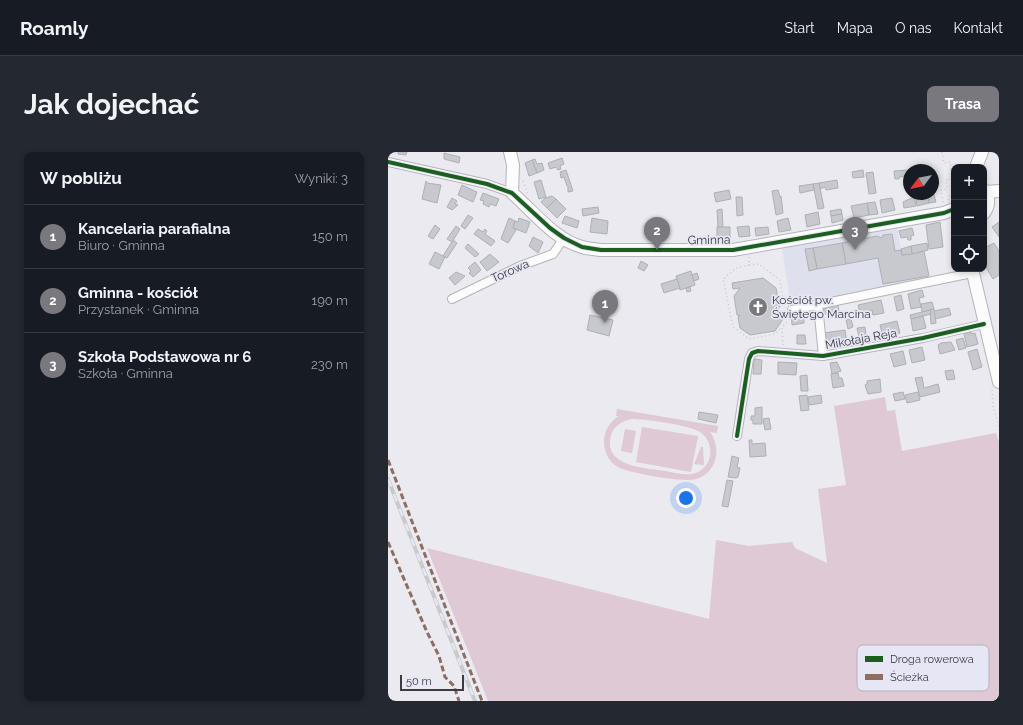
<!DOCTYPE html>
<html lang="pl">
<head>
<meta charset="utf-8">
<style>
	:root { --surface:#171b24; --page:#242831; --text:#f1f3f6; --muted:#9ea1a6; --line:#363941; --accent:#78787e }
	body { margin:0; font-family:Raleway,sans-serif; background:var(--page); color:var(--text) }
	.controls { position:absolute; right:12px; top:12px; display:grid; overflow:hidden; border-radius:8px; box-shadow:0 2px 6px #0003 }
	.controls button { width:36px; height:36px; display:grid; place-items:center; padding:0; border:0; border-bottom:1px solid var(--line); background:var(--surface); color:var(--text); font:20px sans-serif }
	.compass { position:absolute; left:515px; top:12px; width:36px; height:36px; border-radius:50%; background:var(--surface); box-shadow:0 2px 6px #0003; rotate:238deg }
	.scale { position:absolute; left:12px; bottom:10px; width:64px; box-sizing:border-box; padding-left:4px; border:2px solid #3b3b40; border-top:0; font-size:11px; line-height:14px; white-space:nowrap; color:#3b3b40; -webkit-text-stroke:3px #e6e6f4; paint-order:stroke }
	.you { position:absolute; left:298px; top:346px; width:14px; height:14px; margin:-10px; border:3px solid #fff; border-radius:50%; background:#1a73e8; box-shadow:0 0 0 6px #1a73e833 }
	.badge { display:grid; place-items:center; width:26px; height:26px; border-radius:50%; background:var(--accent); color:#fff; font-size:13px; font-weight:700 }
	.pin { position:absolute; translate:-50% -33px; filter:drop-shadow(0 1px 2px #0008) }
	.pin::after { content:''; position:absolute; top:21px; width:14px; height:12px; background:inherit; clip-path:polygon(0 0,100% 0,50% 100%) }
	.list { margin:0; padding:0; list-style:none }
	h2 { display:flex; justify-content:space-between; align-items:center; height:52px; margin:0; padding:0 16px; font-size:17px }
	h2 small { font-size:13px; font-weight:400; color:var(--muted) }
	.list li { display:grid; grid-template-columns:26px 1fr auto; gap:12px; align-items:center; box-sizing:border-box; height:64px; padding:0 16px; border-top:1px solid var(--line) }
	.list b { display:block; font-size:15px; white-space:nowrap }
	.list p { margin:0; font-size:13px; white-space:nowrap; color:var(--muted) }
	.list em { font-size:13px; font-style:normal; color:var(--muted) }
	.icon { flex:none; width:22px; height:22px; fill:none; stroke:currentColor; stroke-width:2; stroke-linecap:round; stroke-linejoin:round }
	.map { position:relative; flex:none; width:611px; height:549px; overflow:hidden; border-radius:8px }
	header { display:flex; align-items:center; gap:24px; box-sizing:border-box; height:56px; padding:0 20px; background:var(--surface); border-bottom:1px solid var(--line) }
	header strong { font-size:19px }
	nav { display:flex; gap:22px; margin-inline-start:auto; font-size:14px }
	.intro { display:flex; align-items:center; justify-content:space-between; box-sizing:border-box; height:96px; padding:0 24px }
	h1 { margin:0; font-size:28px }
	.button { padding:10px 18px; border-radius:8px; background:var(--accent); color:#fff; font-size:14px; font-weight:700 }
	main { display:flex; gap:24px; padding:0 24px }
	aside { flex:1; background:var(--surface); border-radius:8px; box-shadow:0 2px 6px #0003 }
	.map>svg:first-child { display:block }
	.built { fill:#dfe0ed }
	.green { fill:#dec9d4; fill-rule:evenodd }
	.building { fill:#c7c9ce; stroke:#aeb0b5 }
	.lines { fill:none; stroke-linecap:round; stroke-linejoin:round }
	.street-casing { stroke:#b4b4ba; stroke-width:10 }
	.secondary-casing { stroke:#b4b4ba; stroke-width:14 }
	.path { stroke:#c9c9cb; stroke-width:1.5; stroke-dasharray:1 3; stroke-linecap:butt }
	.street { stroke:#fcfcfd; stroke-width:8 }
	.secondary { stroke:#fcfcfd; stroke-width:12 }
	.rail-casing { stroke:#cacacc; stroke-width:4 }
	.rail { stroke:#e6e6f4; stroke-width:2.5; stroke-dasharray:8; stroke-linecap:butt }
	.quiet { stroke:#8d6e63; stroke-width:3; stroke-dasharray:6 3; stroke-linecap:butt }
	.cycleway-casing { stroke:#e6e6f4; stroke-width:6 }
	.cycleway { stroke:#1b5e20; stroke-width:4 }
	.labels { text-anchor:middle; stroke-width:3.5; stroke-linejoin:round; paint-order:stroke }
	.street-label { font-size:12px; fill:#3b3b40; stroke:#e6e6f4 }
	.poi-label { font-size:12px; fill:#3b3b40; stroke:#e6e6f4; text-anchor:start }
	.key { fill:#e6e6f4; stroke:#b3b3be; stroke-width:1 }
	.key-label { font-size:11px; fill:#3b3b40 }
</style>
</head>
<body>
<header>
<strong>Roamly</strong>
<nav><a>Start</a><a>Mapa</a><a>O nas</a><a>Kontakt</a></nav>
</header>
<div class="intro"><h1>Jak dojechać</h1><a class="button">Trasa</a></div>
<main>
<aside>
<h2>W pobliżu<small>Wyniki: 3</small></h2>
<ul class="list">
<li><span class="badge">1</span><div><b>Kancelaria parafialna</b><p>Biuro · Gminna</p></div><em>150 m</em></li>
<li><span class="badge">2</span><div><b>Gminna - kościół</b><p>Przystanek · Gminna</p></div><em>190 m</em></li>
<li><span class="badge">3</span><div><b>Szkoła Podstawowa nr 6</b><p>Szkoła · Gminna</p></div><em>230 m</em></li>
</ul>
</aside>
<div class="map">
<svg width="611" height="549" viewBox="0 0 611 549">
	<rect width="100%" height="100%" fill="#eaeaf0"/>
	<path class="built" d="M509,75L514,103L536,99L542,128L403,155L394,96Z"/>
	<g class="green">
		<path d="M497,245L499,259L507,258L514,299L608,281L611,290V549H100L39,396L321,467L328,388L361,394L404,390L407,396L439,411L430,337L458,333L446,254Z"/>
		<path d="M229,257L330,274L329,281L322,280C334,296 329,321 308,327C297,331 240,321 230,315C221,310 216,300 216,290C216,278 222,270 231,264H228ZM243,267C256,267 302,273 312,280C327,290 326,314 308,321C298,324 287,321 278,319C258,316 214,315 223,283C226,274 234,269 243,267Z"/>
		<path d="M254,275L310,284L303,320L248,310Z"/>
		<path d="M237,277L248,279L244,301L233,299Z"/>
		<path d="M313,295H315L316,313L306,312Z"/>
	</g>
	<g class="building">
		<path d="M10,0H19L18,3L10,2Z"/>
		<path d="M56,1L72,5L71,11L56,7Z"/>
		<path d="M174,6L176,12L172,14L173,17L170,18L168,15L162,17L160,11Z"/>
		<path d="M147,7L149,12L154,11L156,18L149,21L144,8Z"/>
		<path d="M144,8L149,21L141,24L137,11Z"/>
		<path d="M541,15V18H528V17Z"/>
		<path d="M178,18L185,39L180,40V34H179L176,25L173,26L172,20Z"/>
		<path d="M475,18L476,25L465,26L464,20Z"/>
		<path d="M521,18V24L511,25V27H507L506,19Z"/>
		<path d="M485,20L488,41L481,42L478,21Z"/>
		<path d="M153,28L158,45L151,47L146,30Z"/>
		<path d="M449,28L450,36L438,38L437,35L432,37L431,31Z"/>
		<path d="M38,29L39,31L53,33L49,51L34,47Z"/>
		<path d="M431,31L436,56L430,57L425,32Z"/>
		<path d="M425,32L426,38L412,41L411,34Z"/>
		<path d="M74,33L89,40L85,50L70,43Z"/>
		<path d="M341,38L343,47L328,50L326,41Z"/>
		<path d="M390,38L392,45L393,44L395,61L388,63L384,39Z"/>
		<path d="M545,39L548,50L541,51L540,44L537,45L536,42H545Z"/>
		<path d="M95,41L111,47L108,54L102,52L101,55L95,52L96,49L92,48Z"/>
		<path d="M164,44L168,47L159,56L153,50L157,46Z"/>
		<path d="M540,44L541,51L529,54L528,47Z"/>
		<path d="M348,45H354L355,63L349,64Z"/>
		<path d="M526,45L528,54L516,56L515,50Z"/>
		<path d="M64,46L69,49L67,52L70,53L64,58L59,55Z"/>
		<path d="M504,46L507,58L494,61L492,48Z"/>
		<path d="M168,47L178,57L169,66L159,56Z"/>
		<path d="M487,50L490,62L481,63L479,51Z"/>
		<path d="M479,51L481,63L466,66L463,54Z"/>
		<path d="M210,55L211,61L195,64L194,57Z"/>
		<path d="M334,57L335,75H330L329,58Z"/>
		<path d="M453,57L454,62L443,64L442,59Z"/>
		<path d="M430,60L432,72L419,75L417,63Z"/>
		<path d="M454,62L455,68L444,71L443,64Z"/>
		<path d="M80,63L85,66L77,77L73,74Z"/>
		<path d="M177,64L191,69L189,76L174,71Z"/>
		<path d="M121,66L127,69L125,76L128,78L120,91L113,87Z"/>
		<path d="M131,66L142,70L138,81L125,76L127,69L130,70Z"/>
		<path d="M204,66L220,69L219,82L202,80Z"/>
		<path d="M400,66L403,78L391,80L389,69Z"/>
		<path d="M552,70L555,95L541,97L538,73Z"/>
		<path d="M611,70V85L604,75Z"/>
		<path d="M47,73L52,77L45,87L40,84Z"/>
		<path d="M68,74L72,77L64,90L59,87Z"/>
		<path d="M361,74L362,84L351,85L349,75Z"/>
		<path d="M329,75H342V86L329,87Z"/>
		<path d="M380,75L381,82L368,84L367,76Z"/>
		<path d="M524,76L526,83L523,84V88H520L519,85L513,86L511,79Z"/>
		<path d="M90,77L95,80L97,77L99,79L97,82L107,89L103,94L86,82Z"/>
		<path d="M504,82L507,99L513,98L514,103L536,99L541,124L495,132L490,106L458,112L454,91L489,84L494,86L495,83Z"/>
		<path d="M145,85L155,90L150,101L141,94Z"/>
		<path d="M65,88L69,91L59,106L55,104Z"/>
		<path d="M454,91L458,112L429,117L425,96Z"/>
		<path d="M539,91L540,98L524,102L523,94Z"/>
		<path d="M606,91L611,99V123L605,127L596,112V96Z"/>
		<path d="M80,92L91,102L87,105L77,96Z"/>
		<path d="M523,94L524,102L514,103L513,97Z"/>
		<path d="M425,96L429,117L421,119L417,97Z"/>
		<path d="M47,100L57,105L51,117L41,112Z"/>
		<path d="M102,102L111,110L99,119L92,110Z"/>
		<path d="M253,109L260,113L256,119L250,116Z"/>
		<path d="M87,110L93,118L85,125L81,121L83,119L80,116Z"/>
		<path d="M303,119L307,133L292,138L288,124Z"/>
		<path d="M68,120L77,124L67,133L61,126Z"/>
		<path d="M309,121L311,127L306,129L304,123Z"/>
		<path d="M375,126L388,136L392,155L390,156L395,167L387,179L362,183L352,176L350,165L352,164L349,163L346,144L352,136L345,137L344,131Z"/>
		<path d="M289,127L292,136L276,141L273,132Z"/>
		<path d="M302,135L303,139L299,140L298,136Z"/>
		<path d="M534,138L536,145L531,146L533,155L523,157L520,142Z"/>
		<path d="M513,143L516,157L509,159L506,145Z"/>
		<path d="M493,148L496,161L485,163L484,158L472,161L470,153Z"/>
		<path d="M544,150L546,157L534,160L533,152Z"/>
		<path d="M450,153L451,159L434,163L433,157Z"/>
		<path d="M561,156L563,163L547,167L546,159Z"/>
		<path d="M428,157L429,163L421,165L420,158Z"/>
		<path d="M546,157L548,171L543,172L542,158Z"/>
		<path d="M542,158L543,162L523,167L522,163Z"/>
		<path d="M416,159V171L404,173L403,161Z"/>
		<path d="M202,163L225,168L221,184L199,178Z"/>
		<path d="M535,164L538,176L525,179L523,167Z"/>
		<path d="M463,167L465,175L460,177L458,168Z"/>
		<path d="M509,169L512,181L495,185L492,173Z"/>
		<path d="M477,175L478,183L471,185L469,176Z"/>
		<path d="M457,178L459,192L438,195L436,181Z"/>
		<path d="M583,180V182L587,181L590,192L579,195L576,182Z"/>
		<path d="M409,183H417L418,192H409Z"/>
		<path d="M478,183L480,192L472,194L471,185Z"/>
		<path d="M575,186L578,196L571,198L568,188Z"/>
		<path d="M563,190L567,198L552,202L550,193L553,191Z"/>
		<path d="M534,195L537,208L524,211L521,198Z"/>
		<path d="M589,197L594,215L585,218L580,200Z"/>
		<path d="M515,199L518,212L506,215L502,202Z"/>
		<path d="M366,207L374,208L373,222H365Z"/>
		<path d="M390,210L409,211L408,223L390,222Z"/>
		<path d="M449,210L453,219L444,222L442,211Z"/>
		<path d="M565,218L567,227L559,228L557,219Z"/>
		<path d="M450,221L451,226H454L456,234L445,236L443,222Z"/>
		<path d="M419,223L420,239H413L412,224Z"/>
		<path d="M534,225L536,236L550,232L552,240L532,245L527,226Z"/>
		<path d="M492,227L493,240L480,242L477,233L479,232V229Z"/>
		<path d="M515,240L517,247L507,249L505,242Z"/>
		<path d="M530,240L532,248L519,251L517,243Z"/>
		<path d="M419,243L421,258L413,259L411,244Z"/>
		<path d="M433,243L434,251L421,253L420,245Z"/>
		<path d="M374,255V272H365V268H363V264H367V256Z"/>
		<path d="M311,260L330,263L328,271L310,267Z"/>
		<path d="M381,266L383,277L377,278L375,267Z"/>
		<path d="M361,288H364V292L377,291L378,304L362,305Z"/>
		<path d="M344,304L351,306L349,315L352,316L350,325L348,326L340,325Z"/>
		<path d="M339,328L345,329L340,355L334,354Z"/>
	</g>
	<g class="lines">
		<defs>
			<g id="street">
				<path d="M0,10L99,32L124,41"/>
				<path d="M64,147L132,114L165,102L176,86"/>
				<path d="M430,153L435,204"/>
				<path d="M404,158L584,121"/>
				<path d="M349,284L361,207L364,201L370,199L435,204L535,186L596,172"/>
			</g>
			<g id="secondary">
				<path d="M122,0L125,13L124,41C146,60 166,87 194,95C200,97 207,97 213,98H345L556,61L566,57"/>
				<path d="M588,15L594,0"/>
				<path d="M596,38C602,45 601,54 596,61"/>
				<path d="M598,40L611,39"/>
				<path d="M584,117L611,230"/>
			</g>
		</defs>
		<use href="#street" class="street-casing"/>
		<use href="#secondary" class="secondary-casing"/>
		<g class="path">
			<path d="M554,0L556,11L562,10L565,27L558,28L559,37L553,38L555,51"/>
			<path d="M598,18L599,28"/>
			<path d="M135,29L140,42"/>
			<path d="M560,48L566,36"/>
			<path d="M361,105V113L371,112L392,128L396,155"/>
			<path d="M361,113L348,116L335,127L345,175L361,187L387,182L394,175"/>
			<path d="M395,193L394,175L399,170L397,163"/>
			<path d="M604,238L605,254L611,275"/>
		</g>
		<use href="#street" class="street"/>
		<use href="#secondary" class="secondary"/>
		<defs>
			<path id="rail" d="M0,327L87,549"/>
		</defs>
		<use href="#rail" class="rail-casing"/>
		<use href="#rail" class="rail"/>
		<g class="quiet">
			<path d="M0,308L94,549"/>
			<path d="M0,390L39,480L51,504L57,525L66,534L71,549"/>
		</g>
		<defs>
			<g id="cycleway">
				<path d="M0,10L99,32L124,41L162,76L176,86L194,95L213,98H345L556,61L566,57"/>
				<path d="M349,284L361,207L364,201L370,199L435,204L535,186L596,172"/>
			</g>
		</defs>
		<use href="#cycleway" class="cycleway-casing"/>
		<use href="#cycleway" class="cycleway"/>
	</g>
	<defs>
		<symbol id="church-disc" viewBox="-11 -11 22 22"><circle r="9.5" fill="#78787e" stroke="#e6e6f4"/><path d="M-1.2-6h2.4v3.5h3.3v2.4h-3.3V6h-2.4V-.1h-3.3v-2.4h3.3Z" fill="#fff"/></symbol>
	</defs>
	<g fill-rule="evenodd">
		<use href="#church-disc" x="359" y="144" width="22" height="22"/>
	</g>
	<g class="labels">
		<g class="street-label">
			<text transform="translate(321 88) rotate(-1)" y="4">Gminna</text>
			<text transform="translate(122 119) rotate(-24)" y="4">Torowa</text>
			<text transform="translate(473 187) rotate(-10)" y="4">Mikołaja Reja</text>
		</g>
		<g class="poi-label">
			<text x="384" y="152">Kościół pw.<tspan x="384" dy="14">Świętego Marcina</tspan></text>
		</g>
	</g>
	<rect x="469" y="493" width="132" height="46" rx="6" class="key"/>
	<rect x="477" y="504" width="18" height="6" fill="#1b5e20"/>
	<rect x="477" y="522" width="18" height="6" fill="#8d6e63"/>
	<g class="key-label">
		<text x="502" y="511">Droga rowerowa</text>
		<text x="502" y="529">Ścieżka</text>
	</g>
</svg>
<div class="controls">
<button>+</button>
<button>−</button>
<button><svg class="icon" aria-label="locate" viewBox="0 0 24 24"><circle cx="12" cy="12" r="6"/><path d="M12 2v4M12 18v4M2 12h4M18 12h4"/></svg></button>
</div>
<svg class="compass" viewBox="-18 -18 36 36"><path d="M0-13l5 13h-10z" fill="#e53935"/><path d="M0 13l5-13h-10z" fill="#9ea1a6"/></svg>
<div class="scale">50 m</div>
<div class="you"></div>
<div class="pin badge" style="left:217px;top:171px">1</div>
<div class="pin badge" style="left:269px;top:98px">2</div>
<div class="pin badge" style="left:467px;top:98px">3</div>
</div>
</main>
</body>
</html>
